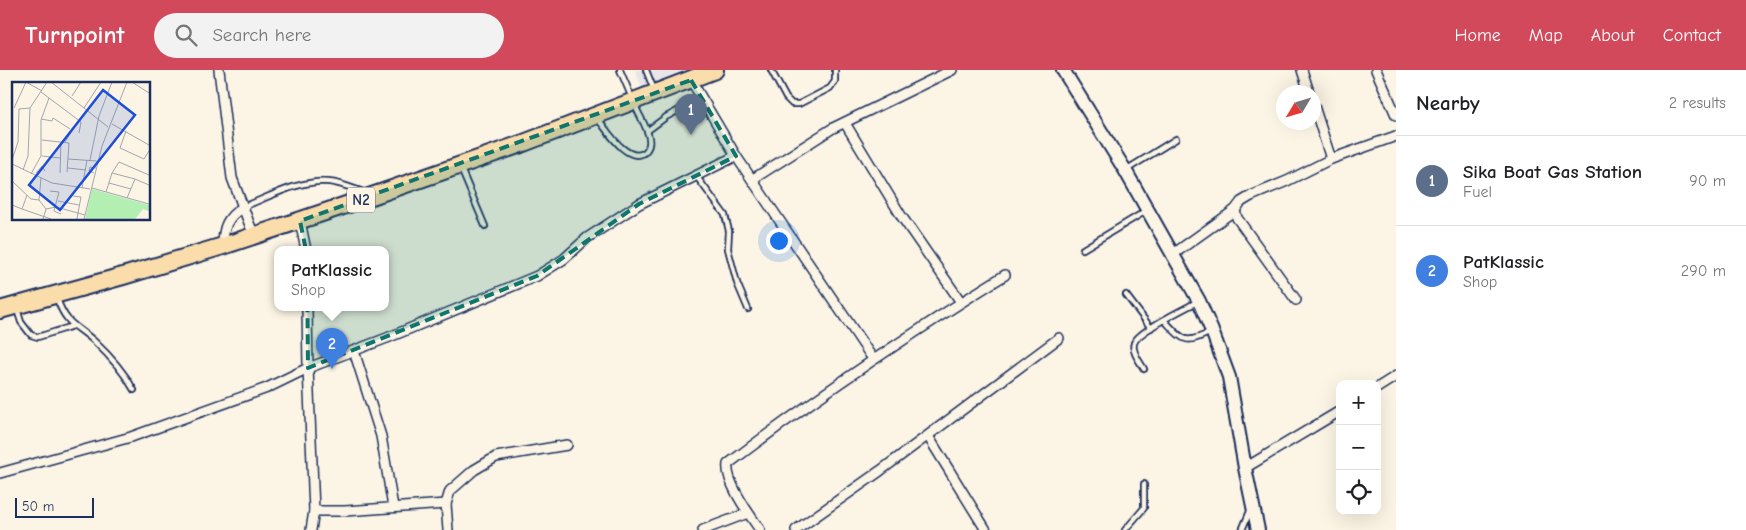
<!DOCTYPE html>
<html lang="en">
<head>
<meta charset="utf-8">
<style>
	:root { --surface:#fff; --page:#f2f2f2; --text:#202124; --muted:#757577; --line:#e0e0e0; --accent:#d1495b }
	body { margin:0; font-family:"Comic Neue",sans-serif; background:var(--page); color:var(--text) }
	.controls { position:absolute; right:15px; bottom:15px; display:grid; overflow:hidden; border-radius:10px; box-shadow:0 5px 20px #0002 }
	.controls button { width:45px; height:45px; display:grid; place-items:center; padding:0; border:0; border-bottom:1px solid var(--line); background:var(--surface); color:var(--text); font:25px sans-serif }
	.compass { position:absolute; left:1276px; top:15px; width:45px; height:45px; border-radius:50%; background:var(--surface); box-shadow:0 5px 20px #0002; rotate:232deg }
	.scale { position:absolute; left:15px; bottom:12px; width:79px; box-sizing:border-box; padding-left:5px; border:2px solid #1b2f5e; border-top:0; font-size:14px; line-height:18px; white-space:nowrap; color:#1b2f5e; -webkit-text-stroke:4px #fcf5e5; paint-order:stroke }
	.you { position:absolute; left:778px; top:170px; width:18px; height:18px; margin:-12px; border:4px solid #fff; border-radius:50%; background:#1a73e8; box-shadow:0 0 0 8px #1a73e833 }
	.badge { display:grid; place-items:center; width:32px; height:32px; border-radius:50%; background:var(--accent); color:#fff; font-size:16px; font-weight:700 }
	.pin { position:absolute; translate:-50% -41px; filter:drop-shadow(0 1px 2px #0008) }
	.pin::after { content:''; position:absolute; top:26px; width:18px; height:15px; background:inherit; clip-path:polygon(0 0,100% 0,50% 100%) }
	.popup { position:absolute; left:274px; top:176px; width:115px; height:65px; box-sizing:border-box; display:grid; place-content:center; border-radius:10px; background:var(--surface); filter:drop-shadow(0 1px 4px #0005); font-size:16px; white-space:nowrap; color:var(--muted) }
	.popup b { font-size:19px; color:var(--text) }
	.popup::after { content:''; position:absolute; left:50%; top:100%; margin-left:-10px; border:10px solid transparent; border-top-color:var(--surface) }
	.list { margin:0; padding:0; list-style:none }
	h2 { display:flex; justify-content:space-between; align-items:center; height:65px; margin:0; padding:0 20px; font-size:21px }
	h2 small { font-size:16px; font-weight:400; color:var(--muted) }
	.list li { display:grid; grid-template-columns:32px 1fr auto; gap:15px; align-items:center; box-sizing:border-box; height:90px; padding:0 20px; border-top:1px solid var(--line) }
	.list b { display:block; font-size:19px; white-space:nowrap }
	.list p { margin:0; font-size:16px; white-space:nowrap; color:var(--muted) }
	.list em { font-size:16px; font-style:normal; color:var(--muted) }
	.icon { flex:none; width:28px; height:28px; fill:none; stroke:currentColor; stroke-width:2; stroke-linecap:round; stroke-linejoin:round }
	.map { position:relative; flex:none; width:1396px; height:460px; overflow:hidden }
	header { display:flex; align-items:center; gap:30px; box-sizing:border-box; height:70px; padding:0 25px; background:var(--accent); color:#fff }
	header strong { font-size:24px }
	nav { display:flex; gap:28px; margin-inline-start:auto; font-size:18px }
	.search { width:350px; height:45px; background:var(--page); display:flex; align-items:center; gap:12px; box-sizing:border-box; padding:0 18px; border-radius:28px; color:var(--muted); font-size:19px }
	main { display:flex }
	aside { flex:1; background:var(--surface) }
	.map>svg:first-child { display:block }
	.built { fill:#e9e5e9 }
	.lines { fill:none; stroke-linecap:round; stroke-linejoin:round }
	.lane-casing { stroke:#1b2f5e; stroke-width:8 }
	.street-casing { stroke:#1b2f5e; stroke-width:12 }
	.secondary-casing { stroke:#1b2f5e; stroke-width:16 }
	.highway-casing { stroke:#1b2f5e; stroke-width:20 }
	.lane { stroke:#fcf5e5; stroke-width:4.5 }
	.street { stroke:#fcf5e5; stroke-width:9 }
	.secondary { stroke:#fcf5e5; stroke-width:12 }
	.highway { stroke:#faddab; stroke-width:16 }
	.marked { fill:#0f766e; fill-opacity:0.2; stroke:#0f766e; stroke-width:4; stroke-dasharray:10 6; stroke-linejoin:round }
	.labels { text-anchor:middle; stroke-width:4; stroke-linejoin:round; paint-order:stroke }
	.shield { fill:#fcf5e5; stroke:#5e6a86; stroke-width:1 }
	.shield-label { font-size:15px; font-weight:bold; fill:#1b2f5e }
	.inset-road { fill:none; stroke:#a2a6af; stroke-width:1 }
	.view { fill:#1d4ed8; fill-opacity:0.15; stroke:#1d4ed8; stroke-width:2.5 }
	.inset-edge { fill:none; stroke:#1b2f5e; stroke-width:2.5 }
</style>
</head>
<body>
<header>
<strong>Turnpoint</strong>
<div class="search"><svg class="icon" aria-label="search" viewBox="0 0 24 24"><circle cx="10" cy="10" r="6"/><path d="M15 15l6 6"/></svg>Search here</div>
<nav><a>Home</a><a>Map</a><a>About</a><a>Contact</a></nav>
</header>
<main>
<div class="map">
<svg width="1396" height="460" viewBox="0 0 1396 460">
	<rect width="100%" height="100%" fill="#fcf5e5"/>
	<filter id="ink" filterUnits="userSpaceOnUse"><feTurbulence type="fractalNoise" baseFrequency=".02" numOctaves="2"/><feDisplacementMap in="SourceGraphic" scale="10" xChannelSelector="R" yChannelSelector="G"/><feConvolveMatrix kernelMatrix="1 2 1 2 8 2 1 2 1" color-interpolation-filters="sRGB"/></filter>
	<g filter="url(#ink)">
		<path class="built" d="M635,0H694L642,18Z"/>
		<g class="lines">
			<defs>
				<g id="lane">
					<path d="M620,0L632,28"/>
					<path d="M646,0L654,20"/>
					<path d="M771,0L786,28L792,34H799L830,18L835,11V0"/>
					<path d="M598,49C607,60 628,95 645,82C649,78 650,73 649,68C647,56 639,46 635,35"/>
					<path d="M647,61L666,47L702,28"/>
					<path d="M461,99L485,156"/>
					<path d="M1126,100L1176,69"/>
					<path d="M697,107L725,145L729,161L728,179L737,213L748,239"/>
					<path d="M243,137C269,127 301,109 329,112C341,113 354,119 366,123"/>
					<path d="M1083,179L1146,141"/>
					<path d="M1126,225L1151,258"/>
					<path d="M57,229C67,256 75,254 94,271C109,285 124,302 134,320"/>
					<path d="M17,239L21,252L31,265L38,267L73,256"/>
					<path d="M1164,250C1184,271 1184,275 1211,262"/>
					<path d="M1144,299C1140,292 1131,281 1134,273C1138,261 1184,239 1197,232"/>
					<path d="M1125,460L1144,438V414"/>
					<path d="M1242,460L1250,441"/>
				</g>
				<g id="street">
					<path d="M219,0L232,108L254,166"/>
					<path d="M1302,0L1309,22"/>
					<path d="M1376,0L1396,45"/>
					<path d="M691,10L736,86L873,289"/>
					<path d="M1314,36L1331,89"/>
					<path d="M845,53L902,147L961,232"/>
					<path d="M753,109L833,58L952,0"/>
					<path d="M300,151L306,180"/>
					<path d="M223,176C223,157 227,147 243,137"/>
					<path d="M1172,185L1235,140"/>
					<path d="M1296,230L1237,148L1235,140L1241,132L1251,126L1287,111L1331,89L1396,66"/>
					<path d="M307,238L308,298L314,441L311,460"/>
					<path d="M354,281L381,366L393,437"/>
					<path d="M1377,318L1396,306"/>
					<path d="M928,366L986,460"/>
					<path d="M1245,398L1340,341"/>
					<path d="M0,403L131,367L267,318L308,298L387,268L537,206L564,189L587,168L639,134L736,86"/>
					<path d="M314,441H345L446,434"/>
					<path d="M448,460L446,434L450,421L474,400L496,387L567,375"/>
					<path d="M703,460L748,443"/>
					<path d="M760,460C750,445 725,412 728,394C817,326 910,264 1005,205"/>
					<path d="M796,460L880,401L1059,268"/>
				</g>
				<path id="secondary" d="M1063,0L1125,100L1199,231L1212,261L1229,307L1245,398L1258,460"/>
				<path id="highway" d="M0,240L123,206L223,176L343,136L521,74L715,0"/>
			</defs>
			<use href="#lane" class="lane-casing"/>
			<use href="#street" class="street-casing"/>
			<use href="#secondary" class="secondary-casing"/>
			<use href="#highway" class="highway-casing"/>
			<use href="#lane" class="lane"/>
			<use href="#street" class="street"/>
			<use href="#secondary" class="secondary"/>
			<use href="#highway" class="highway"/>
		</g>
	</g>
	<path class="marked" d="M691,10L736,86L639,134L537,206L308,298L307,185L300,151Z"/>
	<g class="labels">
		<rect class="shield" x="347" y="117.5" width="28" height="25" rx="4"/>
		<g class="shield-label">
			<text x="361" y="135">N2</text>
		</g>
	</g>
	<g transform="translate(12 12)">
		<rect width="138" height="138" fill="#fcf5e5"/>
		<path d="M80,107L137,123V129L131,127L123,137H73Z" fill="#b3eeb3"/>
		<path class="inset-road" d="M14,0L30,9M39,0L96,45M120,0L137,11M29,10L69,40L67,51M60,14L69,0M2,26L14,0M18,26L35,0M72,26L89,0M29,37L40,39L41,36L58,47M100,42L137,63M114,49L108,66L132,77L137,69M30,58L57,61L55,90M53,60L67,38M30,74L48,76M56,77L85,79M0,78L6,60L7,27L18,26L16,74L11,88M78,78L87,34L100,0M0,82L40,101L78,107M56,86L74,88M24,91L30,84L33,89M48,91L49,60M82,91L77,89L78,85L84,86M100,91L107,80L137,93M19,92L29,74V38L37,16M29,96L27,118L34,127L31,137M0,99L19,117L27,118M97,101L119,107M70,106L75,78M80,106L137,122M38,109L47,110L42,129L49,132M94,110L100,91L123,97M61,114L69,115L66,131L73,133M115,116L123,97L137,103M46,119L67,123M0,123L10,127L15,113M10,127L39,137M34,127L44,125L66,131L65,137M72,137L90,64L115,0"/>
		<path class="view" d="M91,8L123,33L48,128L17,103Z"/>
		<rect width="138" height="138" class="inset-edge"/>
	</g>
</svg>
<div class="controls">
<button>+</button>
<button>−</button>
<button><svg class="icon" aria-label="locate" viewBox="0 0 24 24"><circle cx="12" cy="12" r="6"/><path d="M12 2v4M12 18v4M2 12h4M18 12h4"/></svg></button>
</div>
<svg class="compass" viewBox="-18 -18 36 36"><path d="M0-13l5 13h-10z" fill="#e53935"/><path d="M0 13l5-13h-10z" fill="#757577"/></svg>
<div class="scale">50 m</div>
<div class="you"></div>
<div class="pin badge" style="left:691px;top:65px;background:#5c6f8a">1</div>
<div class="pin badge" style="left:332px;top:299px;background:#3f7fe0">2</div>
<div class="popup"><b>PatKlassic</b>Shop</div>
</div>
<aside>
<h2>Nearby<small>2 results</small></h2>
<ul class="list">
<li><span class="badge" style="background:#5c6f8a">1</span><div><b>Sika Boat Gas Station</b><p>Fuel</p></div><em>90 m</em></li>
<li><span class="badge" style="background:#3f7fe0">2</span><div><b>PatKlassic</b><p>Shop</p></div><em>290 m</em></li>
</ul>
</aside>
</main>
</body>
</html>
